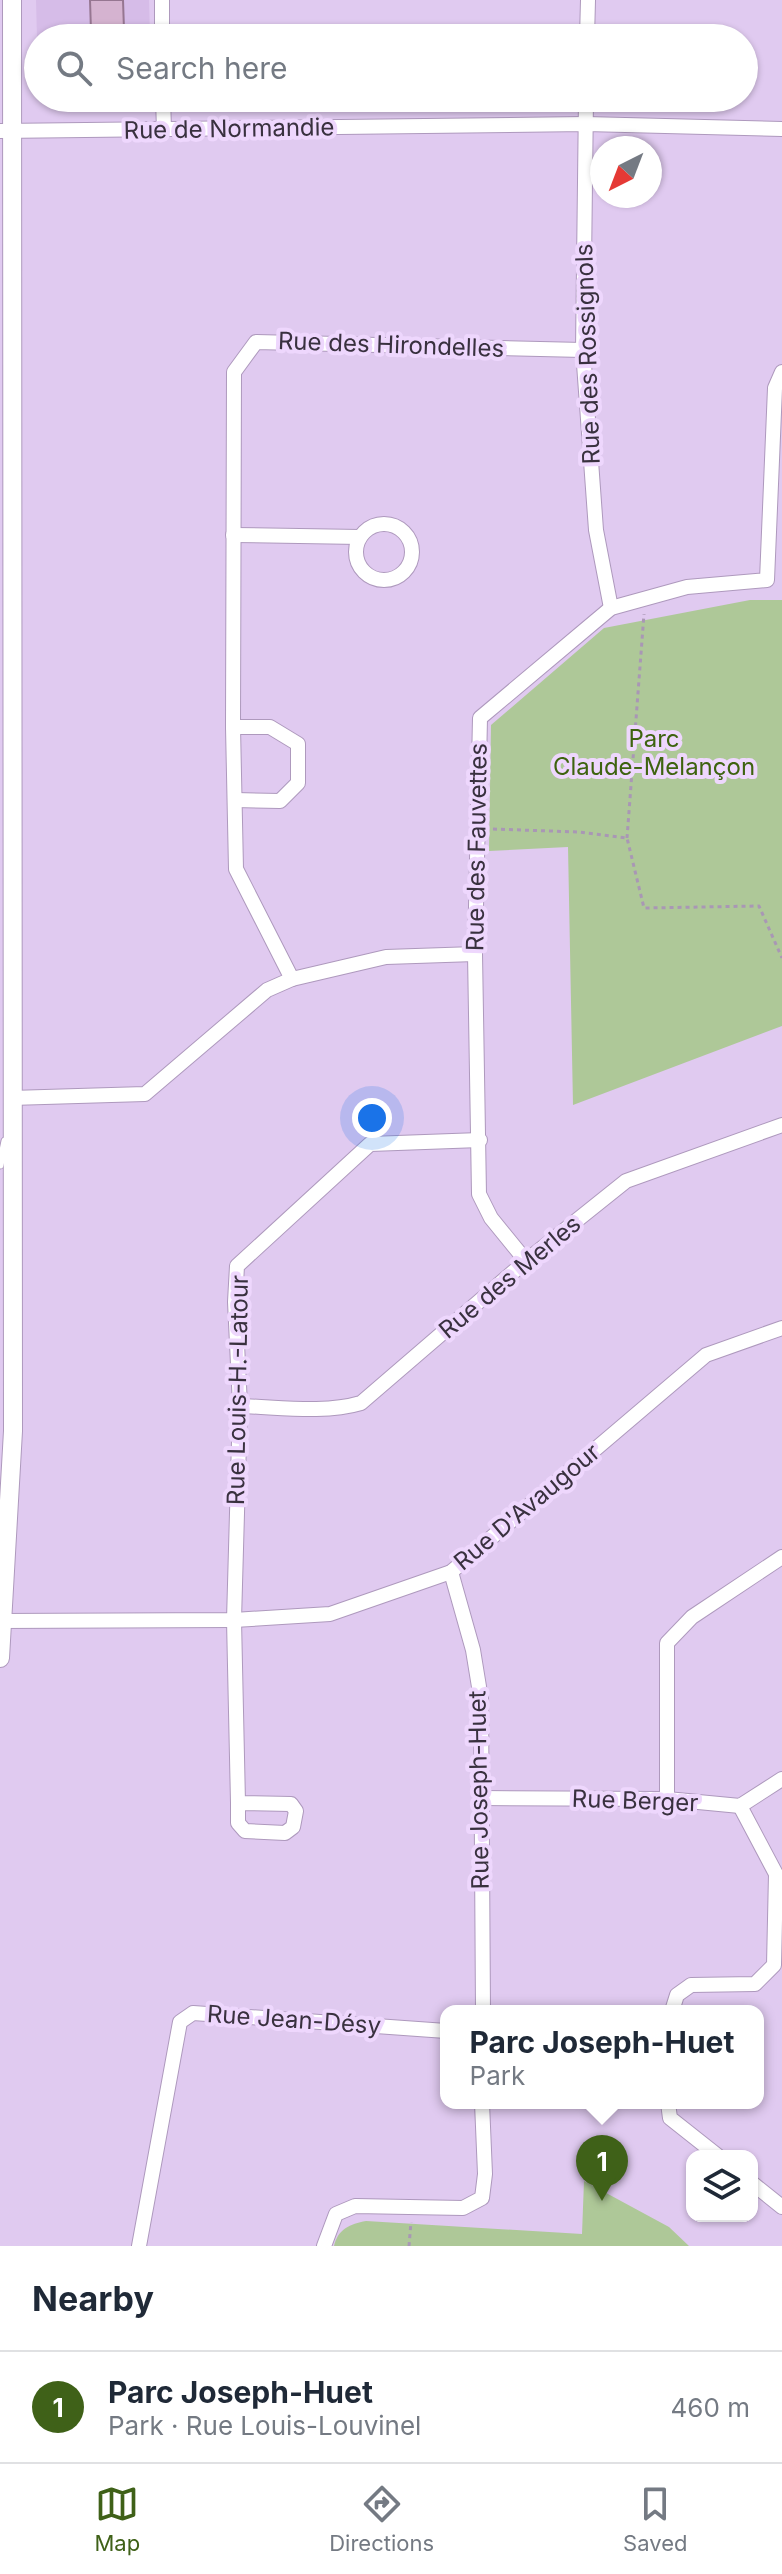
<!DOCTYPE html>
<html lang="en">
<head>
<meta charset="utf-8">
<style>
	:root { --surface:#fff; --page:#f6f6f7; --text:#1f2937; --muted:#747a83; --line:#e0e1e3; --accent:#3f6118 }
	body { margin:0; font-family:Inter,sans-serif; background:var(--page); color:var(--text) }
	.controls { position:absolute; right:24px; bottom:24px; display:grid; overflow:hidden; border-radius:16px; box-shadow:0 2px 6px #0004 }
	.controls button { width:72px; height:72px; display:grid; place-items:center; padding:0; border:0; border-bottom:2px solid var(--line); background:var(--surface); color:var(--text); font:40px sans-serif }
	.compass { position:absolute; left:590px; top:136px; width:72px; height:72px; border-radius:50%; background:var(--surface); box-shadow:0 2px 6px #0004; rotate:222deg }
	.you { position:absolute; left:372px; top:1118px; width:28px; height:28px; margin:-20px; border:6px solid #fff; border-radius:50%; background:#1a73e8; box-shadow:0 0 0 12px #1a73e833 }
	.badge { display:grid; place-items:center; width:52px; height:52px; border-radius:50%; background:var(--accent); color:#fff; font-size:26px; font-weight:700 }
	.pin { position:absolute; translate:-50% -66px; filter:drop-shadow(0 2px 4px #0008) }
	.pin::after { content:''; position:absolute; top:42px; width:28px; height:24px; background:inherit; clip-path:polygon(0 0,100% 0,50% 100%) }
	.popup { position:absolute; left:440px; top:2005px; width:324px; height:104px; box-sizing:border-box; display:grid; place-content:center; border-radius:16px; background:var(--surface); filter:drop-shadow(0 2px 6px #0005); font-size:26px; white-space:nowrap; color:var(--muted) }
	.popup b { font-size:30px; color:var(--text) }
	.popup::after { content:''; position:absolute; left:50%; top:100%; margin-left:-16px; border:16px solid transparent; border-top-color:var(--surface) }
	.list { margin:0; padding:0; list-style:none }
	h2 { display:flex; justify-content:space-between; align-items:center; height:104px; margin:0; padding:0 32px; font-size:34px }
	h2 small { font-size:26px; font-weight:400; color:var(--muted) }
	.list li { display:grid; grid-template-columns:52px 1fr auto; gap:24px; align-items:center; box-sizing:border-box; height:112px; padding:0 32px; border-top:2px solid var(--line) }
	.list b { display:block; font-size:30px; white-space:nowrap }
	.list p { margin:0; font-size:26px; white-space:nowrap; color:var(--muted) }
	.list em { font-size:26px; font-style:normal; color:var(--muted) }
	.icon { flex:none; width:44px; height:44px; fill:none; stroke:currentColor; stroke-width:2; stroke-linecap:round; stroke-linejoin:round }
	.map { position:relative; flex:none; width:782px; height:2246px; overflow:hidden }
	.search { position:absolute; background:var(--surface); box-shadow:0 2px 6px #0004; left:24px; right:24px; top:24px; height:88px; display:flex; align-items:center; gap:20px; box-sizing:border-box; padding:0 28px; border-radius:44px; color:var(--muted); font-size:30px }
	.sheet { height:216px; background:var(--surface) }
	nav { display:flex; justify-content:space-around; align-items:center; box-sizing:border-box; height:112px; border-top:2px solid var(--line); background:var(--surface); font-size:22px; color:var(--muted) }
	nav a { display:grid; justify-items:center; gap:4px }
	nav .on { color:var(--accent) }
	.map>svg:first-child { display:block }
	.built { fill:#d6bce8 }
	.park { fill:#aec898 }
	.building { fill:#d5b3d0; stroke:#967691; stroke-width:2 }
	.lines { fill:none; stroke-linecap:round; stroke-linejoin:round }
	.service-casing { stroke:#ae99bd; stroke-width:9 }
	.minor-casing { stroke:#ae99bd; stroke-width:16 }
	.tertiary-casing { stroke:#ae99bd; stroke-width:20 }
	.path { stroke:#a997b5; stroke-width:3; stroke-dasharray:4 4; stroke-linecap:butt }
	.service { stroke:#fff; stroke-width:7 }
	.minor { stroke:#fff; stroke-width:14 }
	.tertiary { stroke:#fff; stroke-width:18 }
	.labels { text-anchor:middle; stroke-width:8; stroke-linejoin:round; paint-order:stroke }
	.street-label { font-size:24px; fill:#39313f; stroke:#eed7fd }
	.park-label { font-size:24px; fill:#3e630f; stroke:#eed7fd }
</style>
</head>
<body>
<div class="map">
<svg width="782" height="2246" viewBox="0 0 782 2246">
	<rect width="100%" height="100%" fill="#e0caf0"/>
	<g class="built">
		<path d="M36,0H149L150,38H38V77Z"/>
		<path d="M41,98H152V109H60L48,106Z"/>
	</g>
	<g class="park">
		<path d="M750,600H782V1026L573,1105L568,847L489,851L491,725L604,628Z"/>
		<path d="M584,2181L669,2227L689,2246H334C338,2229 350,2224 366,2221L582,2234Z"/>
	</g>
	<path class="building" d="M90,0H123L124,30L91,31Z"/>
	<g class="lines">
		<defs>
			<path id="service" d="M0,1165L5,1141"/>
			<g id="minor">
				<path d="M162,0V38"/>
				<path d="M587,38L588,0"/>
				<path d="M163,98L164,130"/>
				<path d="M586,98L583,350L596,530L611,608"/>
				<path d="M0,131L586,124L782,129"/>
				<circle cx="384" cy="552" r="28"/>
				<path d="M233,535L360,537"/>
				<path d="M233,727H270L298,744V783L280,801L235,800"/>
				<path d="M292,979L236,869L233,727L234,372L256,342L583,350"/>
				<path d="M11,1098L145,1094L267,990L292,979L386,957L475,954"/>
				<path d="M526,1261L491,1218L479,1194L475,954L480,718L611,608L687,587L767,580L775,388L782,372"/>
				<path d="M240,1406C279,1407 324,1414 361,1403L526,1261L626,1181L782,1125"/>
				<path d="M451,1572L473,1650L481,1699L483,2011"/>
				<path d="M0,1621L234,1620L330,1614L451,1572L706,1355L782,1328"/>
				<path d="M480,1798L667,1799L740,1806L782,1779"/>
				<path d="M667,1799V1643L692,1617L782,1557"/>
				<path d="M238,1803L291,1804L296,1811L293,1827L285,1833L245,1831L238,1823V1803L234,1620L240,1406L235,1302L237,1266L370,1144L480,1140"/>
				<path d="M672,2011L677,1995L691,1985L755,1984L774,1965L776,1874L740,1806"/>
				<path d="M668,2103L670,2118L718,2156"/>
				<path d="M752,2183L782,2207"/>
				<path d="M139,2246L180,2022L193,2013L446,2031"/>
				<path d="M324,2246L336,2214L355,2206L463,2208L482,2198L485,2174L482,2103"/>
			</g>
			<path id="tertiary" d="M0,1658L13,1431L12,0"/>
		</defs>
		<use href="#service" class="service-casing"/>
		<use href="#minor" class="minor-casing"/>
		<use href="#tertiary" class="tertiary-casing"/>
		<g class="path">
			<path d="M493,829L578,832L627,838L644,908L759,906L782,958"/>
			<path d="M627,838L644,614"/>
			<path d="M409,2246L411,2222"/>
		</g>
		<use href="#service" class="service"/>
		<use href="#minor" class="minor"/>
		<use href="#tertiary" class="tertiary"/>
	</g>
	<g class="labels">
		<g class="street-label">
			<text transform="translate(229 129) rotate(-1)" y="8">Rue de Normandie</text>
			<text transform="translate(391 345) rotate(2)" y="8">Rue des Hirondelles</text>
			<text transform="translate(588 354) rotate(-92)" y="8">Rue des Rossignols</text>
			<text transform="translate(477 847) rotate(-89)" y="8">Rue des Fauvettes</text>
			<text transform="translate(510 1277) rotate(-40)" y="8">Rue des Merles</text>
			<text transform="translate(238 1390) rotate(-89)" y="8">Rue Louis-H.-Latour</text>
			<text transform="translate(527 1507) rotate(-40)" y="8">Rue D'Avaugour</text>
			<text transform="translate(479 1790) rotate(-91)" y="8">Rue Joseph-Huet</text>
			<text transform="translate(635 1801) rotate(2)" y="8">Rue Berger</text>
			<text transform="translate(294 2020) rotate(4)" y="8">Rue Jean-Désy</text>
		</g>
		<g class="park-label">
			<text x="654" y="747">Parc<tspan x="654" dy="28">Claude-Melançon</tspan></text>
		</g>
	</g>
</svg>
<div class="controls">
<button><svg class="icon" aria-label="layers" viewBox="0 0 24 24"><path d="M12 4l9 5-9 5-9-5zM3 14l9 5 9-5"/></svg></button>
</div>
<svg class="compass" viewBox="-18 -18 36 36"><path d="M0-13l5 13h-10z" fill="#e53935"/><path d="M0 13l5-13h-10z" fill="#747a83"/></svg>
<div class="you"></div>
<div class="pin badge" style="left:602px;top:2201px">1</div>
<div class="popup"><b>Parc Joseph-Huet</b>Park</div>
<div class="search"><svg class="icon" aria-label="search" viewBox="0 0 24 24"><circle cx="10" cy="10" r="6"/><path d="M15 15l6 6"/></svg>Search here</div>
</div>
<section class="sheet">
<h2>Nearby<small></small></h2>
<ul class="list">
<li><span class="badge">1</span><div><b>Parc Joseph-Huet</b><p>Park · Rue Louis-Louvinel</p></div><em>460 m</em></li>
</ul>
</section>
<nav>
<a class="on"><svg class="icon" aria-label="map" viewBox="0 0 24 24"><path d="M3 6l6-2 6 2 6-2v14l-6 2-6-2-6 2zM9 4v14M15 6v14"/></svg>Map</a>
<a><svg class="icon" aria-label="directions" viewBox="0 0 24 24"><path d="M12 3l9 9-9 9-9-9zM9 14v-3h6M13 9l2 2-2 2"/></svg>Directions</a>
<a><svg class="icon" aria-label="saved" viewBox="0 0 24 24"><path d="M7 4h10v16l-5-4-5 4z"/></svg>Saved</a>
</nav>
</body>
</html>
